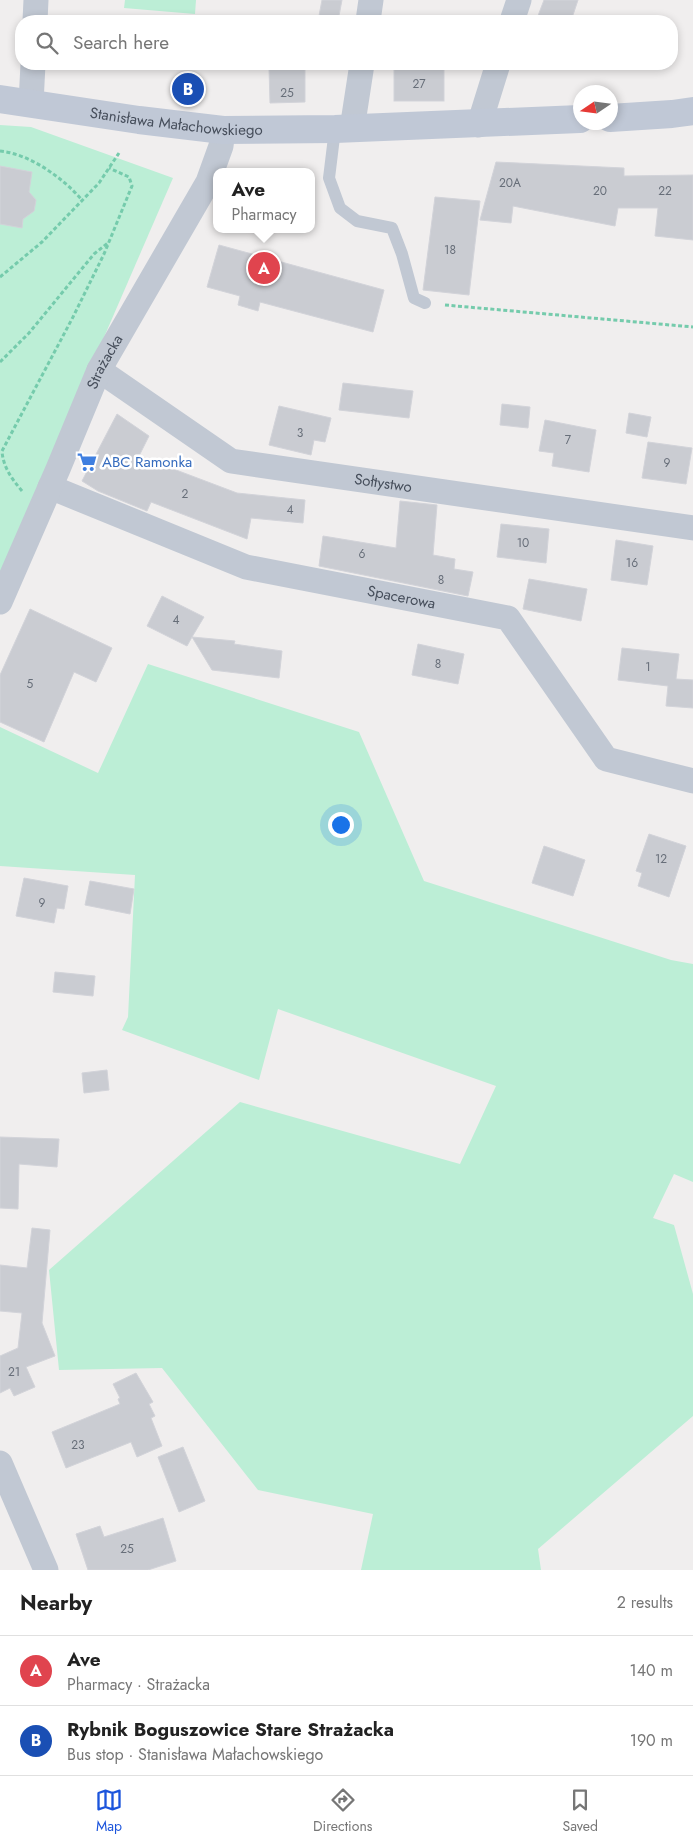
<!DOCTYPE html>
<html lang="en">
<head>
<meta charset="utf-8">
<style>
	:root { --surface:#fff; --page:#f2f2f2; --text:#222; --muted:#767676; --line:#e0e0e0; --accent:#1c55dc }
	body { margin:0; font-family:Jost,sans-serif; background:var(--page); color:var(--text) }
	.compass { position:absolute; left:573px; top:85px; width:45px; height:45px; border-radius:50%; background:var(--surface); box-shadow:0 2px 8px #0003; rotate:257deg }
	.you { position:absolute; left:340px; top:824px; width:18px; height:18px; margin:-12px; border:4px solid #fff; border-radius:50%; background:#1a73e8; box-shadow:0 0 0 8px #1a73e833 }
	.badge { display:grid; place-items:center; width:32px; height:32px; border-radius:50%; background:var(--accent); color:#fff; font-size:16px; font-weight:700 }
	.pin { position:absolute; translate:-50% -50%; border:2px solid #fff; box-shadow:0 1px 5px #0006 }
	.popup { position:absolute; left:213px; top:168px; width:102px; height:65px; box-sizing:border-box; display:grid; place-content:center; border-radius:10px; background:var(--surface); filter:drop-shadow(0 1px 4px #0005); font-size:16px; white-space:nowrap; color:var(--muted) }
	.popup b { font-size:19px; color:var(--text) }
	.popup::after { content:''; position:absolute; left:50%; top:100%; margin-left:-10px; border:10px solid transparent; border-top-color:var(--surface) }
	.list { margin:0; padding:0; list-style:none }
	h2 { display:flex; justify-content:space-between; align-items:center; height:65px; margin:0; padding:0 20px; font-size:21px }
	h2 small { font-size:16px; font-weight:400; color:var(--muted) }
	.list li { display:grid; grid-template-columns:32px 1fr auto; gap:15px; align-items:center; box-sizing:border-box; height:70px; padding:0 20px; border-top:1px solid var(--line) }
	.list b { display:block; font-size:19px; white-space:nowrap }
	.list p { margin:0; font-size:16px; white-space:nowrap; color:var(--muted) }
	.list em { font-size:16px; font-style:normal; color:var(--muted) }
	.icon { flex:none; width:28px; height:28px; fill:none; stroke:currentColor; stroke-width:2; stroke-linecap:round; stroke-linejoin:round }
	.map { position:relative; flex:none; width:693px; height:1570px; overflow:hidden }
	.search { position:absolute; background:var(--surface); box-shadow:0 2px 8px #0003; left:15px; right:15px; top:15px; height:55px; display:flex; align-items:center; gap:12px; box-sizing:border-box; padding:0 18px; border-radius:20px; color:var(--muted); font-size:19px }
	.sheet { height:205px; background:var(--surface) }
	nav { display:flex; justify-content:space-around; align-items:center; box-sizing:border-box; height:70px; border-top:1px solid var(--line); background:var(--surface); font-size:14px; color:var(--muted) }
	nav a { display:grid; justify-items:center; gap:2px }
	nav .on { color:var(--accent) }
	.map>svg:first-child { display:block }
	.green { fill:#bceed6 }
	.building { fill:#caccd2; stroke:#d2d3d9 }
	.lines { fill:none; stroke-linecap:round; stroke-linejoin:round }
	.path { stroke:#75cbac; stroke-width:3; stroke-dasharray:4 2.5; stroke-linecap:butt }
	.lane { stroke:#c1c8d3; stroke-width:12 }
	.street { stroke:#c1c8d3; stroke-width:25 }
	.secondary { stroke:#c0c8d6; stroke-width:28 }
	.labels { text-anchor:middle; stroke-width:5; stroke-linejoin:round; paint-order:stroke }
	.number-label { font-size:12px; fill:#676e79 }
	.street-label { font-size:15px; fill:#464e5b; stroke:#fff }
	.shop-label { font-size:15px; fill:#366cbe; stroke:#fff; text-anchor:start }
</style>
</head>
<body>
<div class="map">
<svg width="693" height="1570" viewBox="0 0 693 1570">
	<rect width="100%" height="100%" fill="#f0eeee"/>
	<g class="green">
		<path d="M125,0H196L195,14L124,8Z"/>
		<path d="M0,125L31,127L173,178L0,577Z"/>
		<path d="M148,664L359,732L424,881L671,960L693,964V1182L674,1174L653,1218L674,1225L693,1294V1416L538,1549L541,1570H361L373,1514L258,1490L162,1368L59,1370L49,1270L240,1102L460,1164L496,1086L278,1009L259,1080L122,1030L128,1017L135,875L0,866V727L98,773Z"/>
	</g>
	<g class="building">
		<path d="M322,0H342L338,21H318Z"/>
		<path d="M544,0H578L571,21H536Z"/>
		<path d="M305,66V102L270,103L269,67Z"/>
		<rect x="394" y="68" width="50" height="33"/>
		<path d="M496,162L624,168V176L693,175V240L655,236L658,208H618L615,226L513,206L511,223L480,220Z"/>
		<path d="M0,166L32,172L29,192L36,200L34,211L23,219L22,228L0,224Z"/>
		<path d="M435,197L480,201L469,295L423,290Z"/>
		<path d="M219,245L384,290L373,332L260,302L258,311L238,305L240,296L207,287Z"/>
		<path d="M343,383L413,391L409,418L339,410Z"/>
		<path d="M502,404L530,407L528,428L500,425Z"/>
		<path d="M279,406L331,418L325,442L314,440L311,455L269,445Z"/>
		<path d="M629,413L651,417L647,437L626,433Z"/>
		<path d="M117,414L149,436L139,456L237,493L305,500L303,523L251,518L247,539L151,502L147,511L98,491L82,481Z"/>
		<path d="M545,420L596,430L589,472L552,466L554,453L539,451Z"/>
		<path d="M648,442L692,448L686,484L642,478Z"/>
		<path d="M400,501L437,505L433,555L455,559L454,569L473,572L468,596L319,566L323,536L396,548Z"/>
		<path d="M501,524L549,529L546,563L497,557Z"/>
		<path d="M616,540L653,546L647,585L611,580Z"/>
		<path d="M529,579L587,589L581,621L523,609Z"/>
		<path d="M162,596L204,617L192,637L235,641L234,644L282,651L279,678L212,670L192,637L187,646L147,626Z"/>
		<path d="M30,609L112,648L96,682L74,672L44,742L0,722V675Z"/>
		<path d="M418,644L464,654L458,684L412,675Z"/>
		<path d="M622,648L679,654L676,679L693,680V708L666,706L668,686L618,680Z"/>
		<path d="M649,834L686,846L669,897L638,886L642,873L636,871Z"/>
		<path d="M544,846L585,860L573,896L532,883Z"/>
		<path d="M24,878L68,886L64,909L57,908L54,923L16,916Z"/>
		<path d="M90,881L134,889L130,914L85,905Z"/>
		<path d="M55,972L95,976L93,996L53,992Z"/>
		<path d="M107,1070L109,1090L84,1093L82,1073Z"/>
		<path d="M0,1137L59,1139L57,1167L19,1164L18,1209L0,1208Z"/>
		<path d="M32,1228L50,1230L42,1323L55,1356L26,1367L35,1387L14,1396L10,1388L0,1393V1356L18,1348L22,1313L0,1311V1265L27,1268Z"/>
		<path d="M136,1373L153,1402L149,1404L155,1416L151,1418L162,1446L137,1457L131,1442L66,1468L52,1432L120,1404L118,1399L120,1398L113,1384Z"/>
		<path d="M183,1447L205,1501L179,1512L158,1457Z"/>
		<path d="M163,1518L176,1561L148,1570H88L76,1534L100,1526L104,1537Z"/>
	</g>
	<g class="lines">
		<g class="path">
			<path d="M0,151C30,154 63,178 82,200"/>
			<path d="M0,277L42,242L69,214L99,183L119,153"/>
			<path d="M445,305L693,327"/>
			<path d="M0,362L29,333L94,254L109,242"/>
			<path d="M22,491C12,479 3,467 2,451L73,317L104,254L132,186L129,177L109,168"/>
		</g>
		<path class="lane" d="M335,129L329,178L340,208L357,221L392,228L402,254L414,298L425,303"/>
		<g class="street">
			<path d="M35,21L36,0"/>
			<path d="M368,21L371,0"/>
			<path d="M512,21L519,0"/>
			<path d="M31,103L33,64"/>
			<path d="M479,125L498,64"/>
			<path d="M352,129L362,64"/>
			<path id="s1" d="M99,370L231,461L693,528"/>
			<path id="s2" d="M50,487L246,567L508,618L606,759L693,781"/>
			<path id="s3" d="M0,602L58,469L99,370L208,182L221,146L223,130"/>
			<path d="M0,1463L46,1570"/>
		</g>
		<g class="secondary">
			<path id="s4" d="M0,99L139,120L223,130L335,129L580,119"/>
			<path d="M610,118L672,114L693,111"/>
		</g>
	</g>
	<defs>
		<symbol id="supermarket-bare" viewBox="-9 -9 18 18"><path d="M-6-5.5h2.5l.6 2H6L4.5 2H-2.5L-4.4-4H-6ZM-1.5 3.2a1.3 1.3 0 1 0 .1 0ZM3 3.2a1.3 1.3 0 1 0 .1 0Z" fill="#3f7fe0" stroke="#fff" stroke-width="2.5" paint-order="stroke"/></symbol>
	</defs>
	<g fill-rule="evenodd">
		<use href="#supermarket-bare" x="73" y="448" width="28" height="28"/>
	</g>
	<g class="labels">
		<g class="number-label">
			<text x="419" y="88">27</text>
			<text x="287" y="97">25</text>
			<text x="510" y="187">20A</text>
			<text x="600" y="195">20</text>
			<text x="665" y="195">22</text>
			<text x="450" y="254">18</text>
			<text x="300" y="437">3</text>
			<text x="568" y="444">7</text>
			<text x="667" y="467">9</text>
			<text x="185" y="498">2</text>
			<text x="290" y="514">4</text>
			<text x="523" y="547">10</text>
			<text x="362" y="558">6</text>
			<text x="632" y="567">16</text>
			<text x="441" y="584">8</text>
			<text x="176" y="624">4</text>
			<text x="438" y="668">8</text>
			<text x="648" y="671">1</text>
			<text x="30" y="688">5</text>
			<text x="661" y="863">12</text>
			<text x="42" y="907">9</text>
			<text x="14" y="1376">21</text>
			<text x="78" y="1449">23</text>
			<text x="127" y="1553">25</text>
		</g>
		<g class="street-label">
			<text dy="5" stroke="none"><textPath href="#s4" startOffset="178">Stanisława Małachowskiego</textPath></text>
			<text dy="5" stroke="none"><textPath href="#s3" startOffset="262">Strażacka</textPath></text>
			<text dy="5" stroke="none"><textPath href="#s1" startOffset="314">Sołtystwo</textPath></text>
			<text dy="5" stroke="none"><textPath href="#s2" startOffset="370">Spacerowa</textPath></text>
		</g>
		<g class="shop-label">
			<text x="102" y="467">ABC Ramonka</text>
		</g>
	</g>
</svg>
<svg class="compass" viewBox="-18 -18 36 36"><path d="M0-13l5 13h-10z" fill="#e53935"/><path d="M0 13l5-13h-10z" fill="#767676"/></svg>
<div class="you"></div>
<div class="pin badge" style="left:264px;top:268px;background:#e0444e">A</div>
<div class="popup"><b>Ave</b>Pharmacy</div>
<div class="pin badge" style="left:188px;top:89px;background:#1a4fb4">B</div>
<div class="search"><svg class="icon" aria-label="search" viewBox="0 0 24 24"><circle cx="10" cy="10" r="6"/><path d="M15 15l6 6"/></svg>Search here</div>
</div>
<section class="sheet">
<h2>Nearby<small>2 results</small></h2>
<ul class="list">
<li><span class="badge" style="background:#e0444e">A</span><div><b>Ave</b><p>Pharmacy · Strażacka</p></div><em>140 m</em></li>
<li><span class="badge" style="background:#1a4fb4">B</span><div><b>Rybnik Boguszowice Stare Strażacka</b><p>Bus stop · Stanisława Małachowskiego</p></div><em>190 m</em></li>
</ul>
</section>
<nav>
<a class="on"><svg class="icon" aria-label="map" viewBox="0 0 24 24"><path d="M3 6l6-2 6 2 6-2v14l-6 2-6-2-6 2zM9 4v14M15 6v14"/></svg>Map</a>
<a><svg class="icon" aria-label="directions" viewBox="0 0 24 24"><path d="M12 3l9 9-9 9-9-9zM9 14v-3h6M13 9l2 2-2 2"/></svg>Directions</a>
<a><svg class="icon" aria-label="saved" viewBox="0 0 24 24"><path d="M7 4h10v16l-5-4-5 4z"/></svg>Saved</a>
</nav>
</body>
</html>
